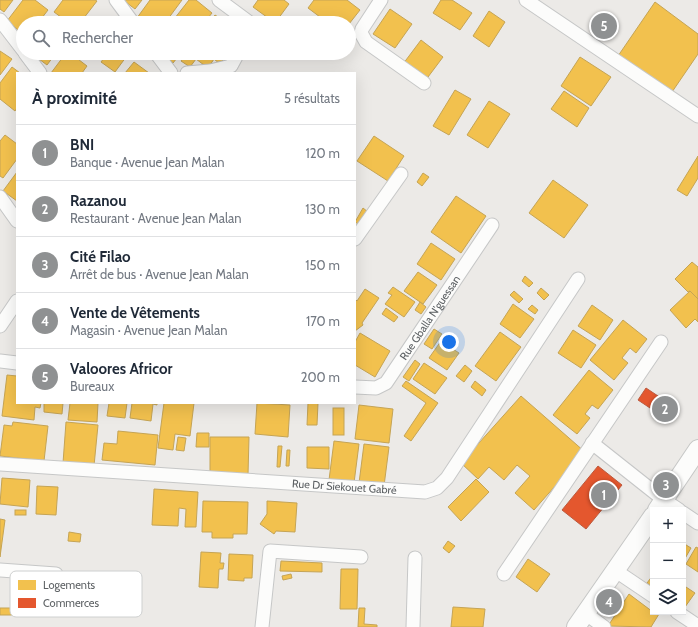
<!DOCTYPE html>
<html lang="fr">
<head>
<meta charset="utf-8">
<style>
	:root { --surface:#fff; --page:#f6f6f7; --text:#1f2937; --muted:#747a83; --line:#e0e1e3; --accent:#8f9192 }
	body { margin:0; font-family:Cabin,sans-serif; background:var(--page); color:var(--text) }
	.controls { position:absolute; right:12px; bottom:12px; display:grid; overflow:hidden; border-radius:0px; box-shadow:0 4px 16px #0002 }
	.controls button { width:36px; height:36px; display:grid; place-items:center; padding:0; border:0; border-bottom:1px solid var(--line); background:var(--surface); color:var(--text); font:20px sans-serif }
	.you { position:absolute; left:449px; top:342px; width:14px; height:14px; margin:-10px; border:3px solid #fff; border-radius:50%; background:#1a73e8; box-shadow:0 0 0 6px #1a73e833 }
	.badge { display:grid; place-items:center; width:26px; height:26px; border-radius:50%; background:var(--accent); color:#fff; font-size:13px; font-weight:700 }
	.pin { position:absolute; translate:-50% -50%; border:2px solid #fff; box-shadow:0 1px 4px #0006 }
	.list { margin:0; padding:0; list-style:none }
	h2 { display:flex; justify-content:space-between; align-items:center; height:52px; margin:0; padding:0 16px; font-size:17px }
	h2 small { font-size:13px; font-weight:400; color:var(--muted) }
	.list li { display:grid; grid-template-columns:26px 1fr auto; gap:12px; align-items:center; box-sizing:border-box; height:56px; padding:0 16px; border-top:1px solid var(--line) }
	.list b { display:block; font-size:15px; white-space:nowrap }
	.list p { margin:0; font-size:13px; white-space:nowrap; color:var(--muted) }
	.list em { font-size:13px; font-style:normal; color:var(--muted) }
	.icon { flex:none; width:22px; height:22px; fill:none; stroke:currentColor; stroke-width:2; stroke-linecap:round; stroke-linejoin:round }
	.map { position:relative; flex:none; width:698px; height:627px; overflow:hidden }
	.search { position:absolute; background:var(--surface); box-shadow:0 4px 16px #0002; left:16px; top:16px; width:340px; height:44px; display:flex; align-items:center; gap:10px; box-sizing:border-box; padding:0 14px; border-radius:22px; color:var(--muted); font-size:15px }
	.panel { position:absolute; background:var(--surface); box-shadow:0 4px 16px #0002; left:16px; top:72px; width:340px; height:332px; border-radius:0px }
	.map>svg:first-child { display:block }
	.homes { fill:#f2c14e; stroke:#c5a455 }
	.shops { fill:#e4572e; stroke:#bc5a3e }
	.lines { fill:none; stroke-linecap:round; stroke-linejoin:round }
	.minor-casing { stroke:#c6c7c7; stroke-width:15 }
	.secondary-casing { stroke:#c6c7c6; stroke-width:20 }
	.minor { stroke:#fcfcfb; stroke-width:13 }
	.secondary { stroke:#fcfcfb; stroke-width:18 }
	.labels { text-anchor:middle; stroke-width:4; stroke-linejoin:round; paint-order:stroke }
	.street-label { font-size:11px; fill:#5d6164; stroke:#fff }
	.key { fill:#fff; stroke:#ced0d0; stroke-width:1 }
	.key-label { font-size:11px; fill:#5d6164 }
</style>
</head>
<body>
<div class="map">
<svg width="698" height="627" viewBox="0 0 698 627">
	<rect width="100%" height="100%" fill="#eceae7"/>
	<g class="homes">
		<path d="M0,0H13L4,12L0,9Z"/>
		<path d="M23,0H35L48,10L38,23H23V34L7,21Z"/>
		<path d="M63,0H95L97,1L80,23H69L54,12Z"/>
		<path d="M123,0H142L135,9Z"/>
		<path d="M150,0H182L165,23H135L134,22Z"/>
		<path d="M189,0H196L212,13L204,23H171Z"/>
		<path d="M258,0H284L289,4L275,23L253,7Z"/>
		<path d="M314,0H347L360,10L349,24L328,23L308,8Z"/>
		<path d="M441,0H452L472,13L460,30L433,13Z"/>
		<path d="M655,2L698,34V54L672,92L618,56Z"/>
		<path d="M390,9L412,24L395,48L373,34Z"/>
		<path d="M489,11L505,22L489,47L473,36Z"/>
		<path d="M215,15L227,23H209Z"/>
		<path d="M421,40L443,57L425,81L403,64Z"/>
		<path d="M0,51L12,59L0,75Z"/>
		<path d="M31,53H56L47,65Z"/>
		<path d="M66,53H70L87,66L82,73H51Z"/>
		<path d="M108,53H129L115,72L101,62Z"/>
		<path d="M160,53H181L173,63Z"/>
		<path d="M187,53H228L220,64L214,59L208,68L196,59L190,67L181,61Z"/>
		<path d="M580,57L611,77L591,106L561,86Z"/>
		<path d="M134,62L149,73H125Z"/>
		<path d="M12,67L20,73H17V108L15,111L0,99V83Z"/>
		<path d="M455,90L471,99L449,135L433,126Z"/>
		<path d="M564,91L589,108L577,127L551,109Z"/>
		<path d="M489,101L510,114L488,148L467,135Z"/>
		<path d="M5,135L17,144V159L3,178L0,176V141Z"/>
		<path d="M374,136L404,156L388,181L357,161Z"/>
		<path d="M698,156V178L687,196L677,190Z"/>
		<path d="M17,172V201L3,191Z"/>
		<path d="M423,173L429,177L422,186L417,182Z"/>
		<path d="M553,180L588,205L564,238L529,213Z"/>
		<path d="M456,196L486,216L461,253L431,232Z"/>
		<path d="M363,208L368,212L360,225L355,222Z"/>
		<path d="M431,243L455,259L441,280L417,264Z"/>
		<path d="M692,262L698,267V299L690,291L688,292L675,279Z"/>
		<path d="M418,272L437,285L423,304L404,291Z"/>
		<path d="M525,276L533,283L529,287L522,281Z"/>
		<path d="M393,287L415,302L404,317L385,304L392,295L388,293Z"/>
		<path d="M541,288L549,295L544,300L537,293Z"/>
		<path d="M365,289L379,298L362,323L363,325L355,331V299L357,301Z"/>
		<path d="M514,291L523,299L519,303L510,295Z"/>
		<path d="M690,291L698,299V322L695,319L686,328L670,310Z"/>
		<path d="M420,302L426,307L421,314L415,310Z"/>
		<path d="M513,304L534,319L520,338L500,324Z"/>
		<path d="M532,305L538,310L535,314L528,309Z"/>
		<path d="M592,305L613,320L600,340L578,326Z"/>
		<path d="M386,308L398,317L394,322L382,314Z"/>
		<path d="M623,320L647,339L636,353L630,348L622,358L628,363L614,380L590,360Z"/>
		<path d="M434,329L442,334L432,349L424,344Z"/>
		<path d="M573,330L596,345L581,368L558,353Z"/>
		<path d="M500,332L521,347L496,381L475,366Z"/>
		<path d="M360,333L390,351L375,377L355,365V342Z"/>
		<path d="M441,341L459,353L447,370L429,358Z"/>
		<path d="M415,360L420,364L409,381L403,377Z"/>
		<path d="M424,363L447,378L435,394L413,379Z"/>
		<path d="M465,365L472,371L464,382L456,376Z"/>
		<path d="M589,370L613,390L598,409L592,405L585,414L590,418L577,434L553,415Z"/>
		<path d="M7,375L17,376V403H41L40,408L35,407L34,420L2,416Z"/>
		<path d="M406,381L438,403L411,441L404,436L426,403L402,386Z"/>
		<path d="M475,381L486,390L482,396L471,387Z"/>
		<path d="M521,396L585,452L534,510L515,493L530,476L517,465L504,480L489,467L478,479L461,463Z"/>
		<path d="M44,403H63L62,414L44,412Z"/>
		<path d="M70,403H98L97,422L68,420Z"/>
		<path d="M109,403H127L125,418L107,416Z"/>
		<path d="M132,403H157V405L153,404L151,421L130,418Z"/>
		<path d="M164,403H194L190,436L175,434L173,450L158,448Z"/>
		<path d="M257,403L290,405L288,437L255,434Z"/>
		<path d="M308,403H318L317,425H307Z"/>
		<path d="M359,405L393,409L389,443L355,439Z"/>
		<rect x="333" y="408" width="11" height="27"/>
		<path d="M13,422L48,426L44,461L0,456L4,425L12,426Z"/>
		<path d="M66,422L98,425L94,466L63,463Z"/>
		<path d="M118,431L158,435L155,465L102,460L104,443L117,444Z"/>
		<path d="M197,433H209V447H196Z"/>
		<path d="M178,437L186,438L184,451L176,450Z"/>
		<path d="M210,437H249L248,475H210Z"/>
		<path d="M334,441L359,444L354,483L329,480Z"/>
		<path d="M364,444L389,447L384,486L359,483Z"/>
		<path d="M278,446H282L280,467H277Z"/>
		<path d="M307,447H329V469L307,468Z"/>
		<path d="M287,450H290L289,466H286Z"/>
		<path d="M2,478L30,480L28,507L0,504Z"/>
		<path d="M476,479L489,492L461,521L448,507Z"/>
		<path d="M37,486L58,487L56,515L36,514Z"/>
		<path d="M154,489L198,492L196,527H185L186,509L179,508L178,526L152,525Z"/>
		<path d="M203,501L248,502L247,534H233V538H212V532H202Z"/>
		<path d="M267,501L297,503L295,532L276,531L274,534L260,524L267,514Z"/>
		<rect x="15" y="510" width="11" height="5"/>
		<path d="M0,519L5,520L0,557Z"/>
		<path d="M69,532L81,534L80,542L68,541Z"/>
		<path d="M448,541L455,546L449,553L443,548Z"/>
		<path d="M683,543L691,548L683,562Z"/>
		<path d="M696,547L698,548V572L686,564Z"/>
		<path d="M201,552L221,553L220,563H224L223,569H219L218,588L199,587Z"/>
		<path d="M229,554L253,555L252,578H244V581L228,580Z"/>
		<path d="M528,559L550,574L537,592L516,577Z"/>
		<path d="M281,561L322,563V572L280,571Z"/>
		<path d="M341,569H358L357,609H340Z"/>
		<path d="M291,574L292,578L283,580L282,576Z"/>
		<path d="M653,575V588L647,583Z"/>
		<path d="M683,585L695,593L685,607L683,606Z"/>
		<path d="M629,594L653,612L659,614L651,627L608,626Z"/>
		<path d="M453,607L485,609L483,627H451Z"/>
		<path d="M0,608H11L12,615H0Z"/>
		<path d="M359,608H365L364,624L377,625V627H358Z"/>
	</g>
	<g class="shops">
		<path d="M646,388L679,410L671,422L638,400Z"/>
		<path d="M598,466L622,485L586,529L562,510Z"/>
	</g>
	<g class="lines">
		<defs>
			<g id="minor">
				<path d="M116,0L133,23"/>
				<path d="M219,0L250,23"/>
				<path d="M381,0L362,29L361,33L366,42L424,83"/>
				<path d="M526,0L698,116"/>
				<path d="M0,20L23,50"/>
				<path d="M25,53L40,73"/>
				<path d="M156,53L171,73"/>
				<path d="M187,73L210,71L231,66L238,53"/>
				<path d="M0,197L17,221"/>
				<path d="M355,239L401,174"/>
				<path d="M0,326L17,301"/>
				<path d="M0,361L17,363"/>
				<path id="s1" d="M355,387L376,388L386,383L492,225"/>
				<path d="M592,443L664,500L679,510"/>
				<path id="s2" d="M0,464L425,492L437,488L447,478L578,279"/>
				<path d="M683,513L698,523"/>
				<path d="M0,570L56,574"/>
				<path d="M616,571L653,596"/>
				<path d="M504,574L661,342"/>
				<path d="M677,612L698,626"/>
				<path d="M585,613L604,627"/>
				<path d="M262,627L270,551L361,557"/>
				<path d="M413,627L415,558"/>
			</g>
			<g id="secondary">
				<path d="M657,510L698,449"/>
				<path d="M576,627L653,516"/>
			</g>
		</defs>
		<use href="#minor" class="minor-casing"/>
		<use href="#secondary" class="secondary-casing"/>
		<use href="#minor" class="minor"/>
		<use href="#secondary" class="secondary"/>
	</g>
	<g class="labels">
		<g class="street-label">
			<text dy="4" stroke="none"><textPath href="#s1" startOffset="111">Rue Gballa N'guessan</textPath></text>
			<text dy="4" stroke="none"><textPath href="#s2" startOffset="345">Rue Dr Siekouet Gabré</textPath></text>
		</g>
	</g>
	<rect x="10" y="571" width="132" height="46" rx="6" class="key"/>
	<rect x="18" y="580" width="18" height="10" fill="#f2c14e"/>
	<rect x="18" y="598" width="18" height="10" fill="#e4572e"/>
	<g class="key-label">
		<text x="43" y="589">Logements</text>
		<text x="43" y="607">Commerces</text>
	</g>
</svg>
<div class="controls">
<button>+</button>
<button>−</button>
<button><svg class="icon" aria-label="layers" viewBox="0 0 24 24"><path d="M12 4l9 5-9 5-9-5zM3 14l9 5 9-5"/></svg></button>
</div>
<div class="you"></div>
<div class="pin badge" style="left:604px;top:495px">1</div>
<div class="pin badge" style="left:665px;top:409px">2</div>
<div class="pin badge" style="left:666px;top:485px">3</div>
<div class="pin badge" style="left:609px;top:602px">4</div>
<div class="pin badge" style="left:604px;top:26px">5</div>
<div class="search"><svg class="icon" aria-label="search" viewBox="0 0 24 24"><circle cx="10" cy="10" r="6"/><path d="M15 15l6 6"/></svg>Rechercher</div>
<section class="panel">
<h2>À proximité<small>5 résultats</small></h2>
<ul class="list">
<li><span class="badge">1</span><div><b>BNI</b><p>Banque · Avenue Jean Malan</p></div><em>120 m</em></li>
<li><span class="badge">2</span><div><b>Razanou</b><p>Restaurant · Avenue Jean Malan</p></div><em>130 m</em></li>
<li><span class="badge">3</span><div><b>Cité Filao</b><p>Arrêt de bus · Avenue Jean Malan</p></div><em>150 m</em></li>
<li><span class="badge">4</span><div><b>Vente de Vêtements</b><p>Magasin · Avenue Jean Malan</p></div><em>170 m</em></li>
<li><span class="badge">5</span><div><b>Valoores Africor</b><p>Bureaux</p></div><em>200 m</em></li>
</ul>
</section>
</div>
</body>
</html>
